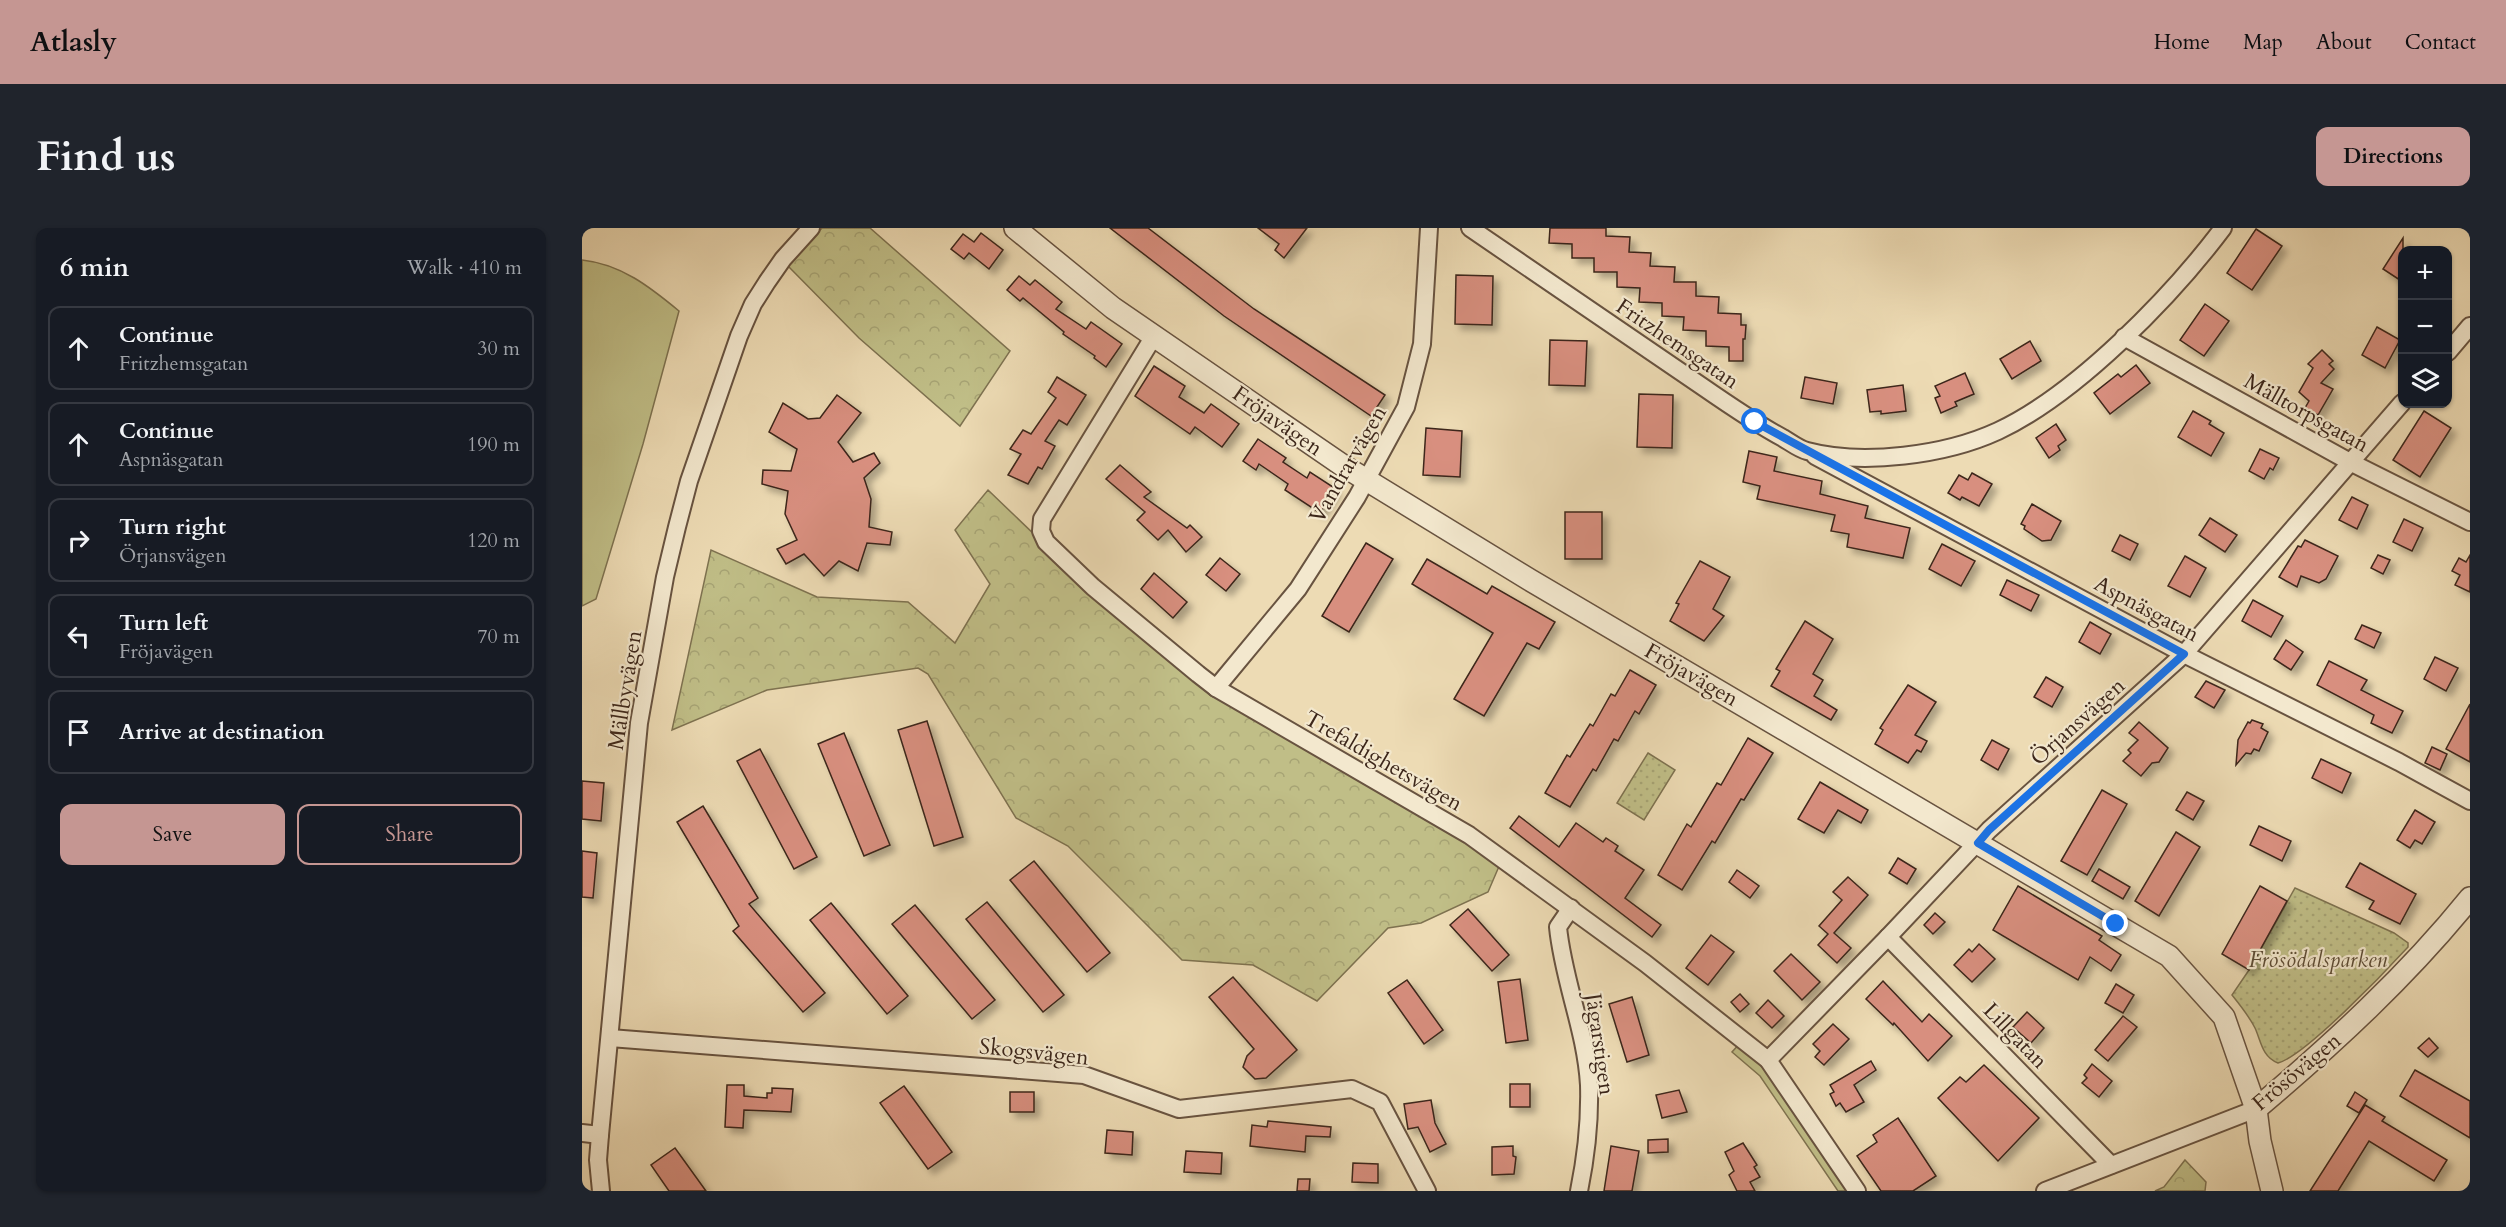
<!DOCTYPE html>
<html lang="en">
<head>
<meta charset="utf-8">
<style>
	:root { --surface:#171b24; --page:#20242c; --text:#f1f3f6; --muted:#9ea1a6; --line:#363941; --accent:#c59692 }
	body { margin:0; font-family:Cardo,serif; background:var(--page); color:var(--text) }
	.controls { position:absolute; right:18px; top:18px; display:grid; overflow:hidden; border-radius:12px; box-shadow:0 2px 4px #0004 }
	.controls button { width:54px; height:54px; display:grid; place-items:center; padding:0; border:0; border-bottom:2px solid var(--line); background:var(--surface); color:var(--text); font:30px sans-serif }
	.stop { position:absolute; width:18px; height:18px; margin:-14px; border:4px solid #1a73e8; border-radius:50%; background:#fff }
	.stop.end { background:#1a73e8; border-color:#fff; box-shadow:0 2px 6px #0008 }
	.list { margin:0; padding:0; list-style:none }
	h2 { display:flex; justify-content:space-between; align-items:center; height:78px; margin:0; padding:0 24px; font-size:26px }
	h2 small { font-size:20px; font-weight:400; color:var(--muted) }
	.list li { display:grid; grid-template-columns:39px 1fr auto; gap:18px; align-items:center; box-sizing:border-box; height:84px; margin:0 12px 12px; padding:0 12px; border:2px solid var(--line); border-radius:12px }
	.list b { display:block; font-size:22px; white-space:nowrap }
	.list p { margin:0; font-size:20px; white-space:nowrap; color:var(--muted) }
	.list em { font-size:20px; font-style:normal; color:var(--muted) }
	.actions { display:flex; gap:12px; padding:18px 24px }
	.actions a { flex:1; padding:14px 0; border:2px solid var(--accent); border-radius:12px; text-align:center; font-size:21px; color:var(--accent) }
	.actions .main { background:var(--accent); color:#111 }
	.icon { flex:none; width:33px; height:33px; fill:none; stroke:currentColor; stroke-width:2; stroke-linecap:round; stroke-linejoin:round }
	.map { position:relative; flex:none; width:1888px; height:963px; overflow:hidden; border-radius:12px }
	header { display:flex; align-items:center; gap:36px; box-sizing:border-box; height:84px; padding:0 30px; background:var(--accent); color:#111 }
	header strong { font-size:28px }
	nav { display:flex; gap:33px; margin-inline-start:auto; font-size:21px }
	.intro { display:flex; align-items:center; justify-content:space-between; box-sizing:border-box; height:144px; padding:0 36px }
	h1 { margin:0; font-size:42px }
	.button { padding:15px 27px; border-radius:12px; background:var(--accent); color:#111; font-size:21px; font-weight:700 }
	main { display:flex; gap:36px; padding:0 36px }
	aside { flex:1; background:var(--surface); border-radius:12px; box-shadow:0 2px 4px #0004 }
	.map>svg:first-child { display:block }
	.grass { fill:#c0be87; stroke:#7e7250; stroke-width:1.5 }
	.forest { fill:url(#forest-crowns); stroke:#7e7250; stroke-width:1.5 }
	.park { fill:url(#park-dots); stroke:#7e7250; stroke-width:1.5 }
	.building { fill:#d88f7f; stroke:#3c261a; stroke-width:1.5; filter:url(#shadow) }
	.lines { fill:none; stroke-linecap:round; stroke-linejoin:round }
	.minor-casing { stroke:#685340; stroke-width:20 }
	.tertiary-casing { stroke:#685340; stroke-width:24 }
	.minor { stroke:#f3e8ce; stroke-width:16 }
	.tertiary { stroke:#f3e8ce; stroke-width:21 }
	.route { stroke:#1a73e8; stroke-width:8 }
	.labels { text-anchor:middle; stroke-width:4.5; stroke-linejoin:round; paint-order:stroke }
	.street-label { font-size:22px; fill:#3c261a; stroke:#f3e8ce }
	.park-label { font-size:22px; font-style:italic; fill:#5d4c35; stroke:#f3e8ce }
</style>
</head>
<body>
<header>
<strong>Atlasly</strong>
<nav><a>Home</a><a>Map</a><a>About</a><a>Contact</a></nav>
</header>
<div class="intro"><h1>Find us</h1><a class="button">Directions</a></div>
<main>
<aside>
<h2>6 min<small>Walk · 410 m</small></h2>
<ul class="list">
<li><svg class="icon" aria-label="ahead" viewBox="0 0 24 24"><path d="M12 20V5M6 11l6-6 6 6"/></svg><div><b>Continue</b><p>Fritzhemsgatan</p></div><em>30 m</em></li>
<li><svg class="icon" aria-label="ahead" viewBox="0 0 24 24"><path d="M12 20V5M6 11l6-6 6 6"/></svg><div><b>Continue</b><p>Aspnäsgatan</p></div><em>190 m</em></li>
<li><svg class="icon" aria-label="right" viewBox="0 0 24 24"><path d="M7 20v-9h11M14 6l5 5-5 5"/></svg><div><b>Turn right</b><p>Örjansvägen</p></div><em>120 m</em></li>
<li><svg class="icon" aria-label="left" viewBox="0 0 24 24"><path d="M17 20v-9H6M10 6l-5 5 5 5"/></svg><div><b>Turn left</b><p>Fröjavägen</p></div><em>70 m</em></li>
<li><svg class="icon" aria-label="arrive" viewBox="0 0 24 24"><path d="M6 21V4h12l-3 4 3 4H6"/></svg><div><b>Arrive at destination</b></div></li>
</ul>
<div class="actions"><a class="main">Save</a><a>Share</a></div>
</aside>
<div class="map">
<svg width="1888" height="963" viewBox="0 0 1888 963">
	<defs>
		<pattern id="forest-crowns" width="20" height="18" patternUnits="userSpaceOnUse" patternTransform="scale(1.5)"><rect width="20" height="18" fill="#c0be87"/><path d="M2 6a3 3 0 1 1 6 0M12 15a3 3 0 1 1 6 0" fill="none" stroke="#a6a374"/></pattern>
		<pattern id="park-dots" width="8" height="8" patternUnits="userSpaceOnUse" patternTransform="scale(1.5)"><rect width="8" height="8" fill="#c0be87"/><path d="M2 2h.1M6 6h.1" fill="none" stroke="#a6a374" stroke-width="1.8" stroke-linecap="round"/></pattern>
		<filter id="shadow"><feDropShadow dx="5.5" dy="5.5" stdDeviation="3" flood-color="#0004"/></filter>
	</defs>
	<rect width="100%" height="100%" fill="#eddbb4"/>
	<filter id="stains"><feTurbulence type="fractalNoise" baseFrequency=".00333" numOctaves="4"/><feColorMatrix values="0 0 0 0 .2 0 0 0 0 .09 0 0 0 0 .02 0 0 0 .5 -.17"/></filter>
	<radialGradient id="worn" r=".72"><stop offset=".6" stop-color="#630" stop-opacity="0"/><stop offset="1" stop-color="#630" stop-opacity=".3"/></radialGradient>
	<g class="grass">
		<path d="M0,32C39,36 68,59 97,83L61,216L14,371L0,378Z"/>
		<path d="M1160,813L1186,832L1275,963H1256L1178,848L1150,824Z"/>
	</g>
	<g class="forest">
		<path d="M240,0H288L428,123L378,198L277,110L206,38Z"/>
		<path d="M406,262L506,358L614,451L857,594L918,636L906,664L839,695L806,700L735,773L671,737L600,732L486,618L434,590L346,446L336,440L185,462L90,502L129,322L235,369L326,374L373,415L408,356L373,302Z"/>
		<path d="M1603,932L1624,954L1623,963H1573L1582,959Z"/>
	</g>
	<g class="park">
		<path d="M1066,525L1093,542L1062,592L1035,575Z"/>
		<path d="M1713,660L1812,705L1826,715V719C1804,743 1723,828 1696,835C1680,829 1679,813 1673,800C1667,788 1658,777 1650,767L1667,742Z"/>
	</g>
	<g class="building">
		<path d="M528,0H566L672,81L803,167L789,188L642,88Z"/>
		<path d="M676,0H725L702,30L693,22L697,16Z"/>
		<path d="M968,0H1024V8L1048,9L1047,24L1069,25L1068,38L1093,39L1092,54H1114V68L1137,69L1136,85L1159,86V97H1164L1163,111H1161V133H1147V119L1124,118V103L1101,102L1102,89L1080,88V75L1057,74L1058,60L1035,59V44H1012V30H990V16L967,15Z"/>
		<path d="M1674,1L1700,18L1670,62L1645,45Z"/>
		<path d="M399,5L421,22L407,41L387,25L382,31L369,21L381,6L392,14Z"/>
		<path d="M1821,10V54L1801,41Z"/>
		<path d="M874,47L911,48L910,97L873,96Z"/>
		<path d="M437,48L448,57L453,52L480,74L474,81L504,101L509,94L540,116L524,139L512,130L513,128L481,106L482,104L441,70L438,73L425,62Z"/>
		<path d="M1623,76L1647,93L1622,128L1598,112Z"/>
		<path d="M1795,99L1818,112L1803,140L1780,127Z"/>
		<path d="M968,112L1005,113L1003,158L967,157Z"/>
		<path d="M1448,113L1459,133L1430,151L1418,131Z"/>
		<path d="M1740,122L1751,133L1747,136L1752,141L1739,155L1751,161L1736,187L1723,180L1727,173L1717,164L1731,140L1726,136Z"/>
		<path d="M1554,137L1568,155L1528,186L1512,165L1536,146L1539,149Z"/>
		<path d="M572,138L603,158L597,169L622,185L629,176L657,196L640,219L613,199L608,206L553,168Z"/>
		<path d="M1383,145L1392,166L1373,174L1375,178L1359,185L1353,170L1358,168L1353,158Z"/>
		<path d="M475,149L504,167L485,197L477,192L463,213L473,218L460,241L456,239L446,256L426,247L439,226L428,221L441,202L449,206L474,170L466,164Z"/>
		<path d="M1223,149L1255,155L1251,176L1219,170Z"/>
		<path d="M1321,157L1324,183L1299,186V183L1288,184L1285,162Z"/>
		<path d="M1057,166L1091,167L1090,220L1055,219Z"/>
		<path d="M255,167L279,185L256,214L271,234L292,225L298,235L282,250L289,271L287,299L310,304L308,317L285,315L276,343L257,333L242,348L222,326L204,336L195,321L215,312L203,286L206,263L180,256L181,242L209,243L215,221L187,204L201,175L226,191L238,190Z"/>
		<path d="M1611,183L1629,193L1627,196L1642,205L1629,228L1596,209Z"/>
		<path d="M1842,183L1869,200L1838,249L1811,232Z"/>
		<path d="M1474,196L1484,212L1476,218L1478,222L1467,230L1454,210Z"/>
		<path d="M844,200L880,203L878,249L841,247Z"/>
		<path d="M676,211L704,230L701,234L725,250L728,244L754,261L738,285L703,262L706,256L677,236L674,242L661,233Z"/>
		<path d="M1678,221L1697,230L1691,242L1688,240L1682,251L1667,243Z"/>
		<path d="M1167,223L1195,229L1192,243L1240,253L1238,266L1286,278L1283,290L1328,300L1321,330L1265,319L1267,306L1249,303L1253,287L1175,271L1178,258L1161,254Z"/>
		<path d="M538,237L569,264L562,269L605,300L608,297L620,309L604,324L586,302L576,312L555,292L563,284L524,251Z"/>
		<path d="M1390,245L1410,256L1397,278L1380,269L1378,272L1366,265L1377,247L1386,252Z"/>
		<path d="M1770,269L1786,277L1775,301L1757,292Z"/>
		<path d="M1450,276L1479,293L1469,312L1460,313L1442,301L1443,298L1439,296Z"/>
		<rect x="983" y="284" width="37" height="47"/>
		<path d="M1628,290L1655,307L1643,324L1617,307Z"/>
		<path d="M1822,291L1841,300L1830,323L1811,314Z"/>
		<path d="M1538,307L1556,316L1548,332L1530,323Z"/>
		<path d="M1723,312L1756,328L1744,351L1737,355L1719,348L1715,359L1697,349L1716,318L1719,319Z"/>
		<path d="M784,315L811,331L767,404L740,388Z"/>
		<path d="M1360,316L1393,333L1379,358L1347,341Z"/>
		<path d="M1796,327L1808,332L1801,346L1789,340Z"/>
		<path d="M1888,327V364L1873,357L1878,347L1870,343L1877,330L1884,334Z"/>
		<path d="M1603,328L1624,340L1608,369L1586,358Z"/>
		<path d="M638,330L658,346L644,363L624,347Z"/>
		<path d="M845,331L905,366L910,358L973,394L957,421L945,415L902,488L872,471L911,405L830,356Z"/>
		<path d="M1118,333L1148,349L1131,381L1142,388L1122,413L1088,393L1097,376L1094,375Z"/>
		<path d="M572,345L605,374L591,390L559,361Z"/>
		<path d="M1425,352L1457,367L1449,383L1418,367Z"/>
		<path d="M1671,372L1701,388L1689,409L1660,393Z"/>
		<path d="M1223,393L1251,411L1231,446L1241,452L1232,468L1255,482L1249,492L1189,458L1198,443L1194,441Z"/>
		<path d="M1508,394L1529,406L1518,426L1497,414Z"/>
		<path d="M1780,397L1799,405L1792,420L1773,411Z"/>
		<path d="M1704,412L1721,424L1709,442L1692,431Z"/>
		<path d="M1853,429L1876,440L1864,463L1842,451Z"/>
		<path d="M1747,433L1785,452L1779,462L1821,483L1810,505L1789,495L1792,487L1735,457Z"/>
		<path d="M1048,442L1074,457L1057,486L1053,483L1036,513L1032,511L1014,543L1011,541L988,579L963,565L985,527L988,529L1008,496L1011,498L1029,466L1033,468Z"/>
		<path d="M1464,449L1481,459L1470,479L1452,469Z"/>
		<path d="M1624,453L1643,462L1632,480L1613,469Z"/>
		<path d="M1326,457L1354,474L1333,507L1345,513L1339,524L1335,522L1326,535L1293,516L1301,502L1298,500Z"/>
		<path d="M1888,476V534L1864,521Z"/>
		<path d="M1670,492L1681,496L1679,500L1686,504L1677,523L1672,521L1669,526L1664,525L1654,537L1656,512L1666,494L1668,495Z"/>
		<path d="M345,493L381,609L352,618L316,502Z"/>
		<path d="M1557,494L1586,520L1577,534L1570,535L1559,548L1541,533L1549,525L1546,522L1556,512L1547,505Z"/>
		<path d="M262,505L308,617L282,628L236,516Z"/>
		<path d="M1166,510L1191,525L1162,572L1159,571L1133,615L1130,613L1100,662L1076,647L1105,596L1109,599L1135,555L1139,557Z"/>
		<path d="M1410,512L1427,521L1416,542L1399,532Z"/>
		<path d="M1850,519L1865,526L1858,542L1843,535Z"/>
		<path d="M178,521L235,629L212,641L155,533Z"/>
		<path d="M1739,531L1769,545L1760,565L1730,550Z"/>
		<path d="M0,553L22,555L19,593L0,591Z"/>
		<path d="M1238,554L1286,582L1279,595L1256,582L1242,605L1216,591Z"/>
		<path d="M1520,562L1545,576L1505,647L1479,633Z"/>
		<path d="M1605,564L1622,573L1611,592L1594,582Z"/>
		<path d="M121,578L176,670L167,676L243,765L221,784L151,703L157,698L95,594Z"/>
		<path d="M1833,582L1853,594L1840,616L1833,612L1828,620L1815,612Z"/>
		<path d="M937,588L977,619L994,595L1021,614L1024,610L1036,618L1033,623L1062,642L1043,670L1079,697L1070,709L928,600Z"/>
		<path d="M1677,598L1709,613L1700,633L1668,617Z"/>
		<path d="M1594,604L1618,619L1577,688L1553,673Z"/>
		<path d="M0,623L15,625L11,670L0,669Z"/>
		<path d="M1316,630L1334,641L1325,656L1307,645Z"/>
		<path d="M452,633L528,725L505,744L428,652Z"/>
		<path d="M1778,635L1834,666L1818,696L1787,681L1792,673L1764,659Z"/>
		<path d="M1517,641L1548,659L1541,671L1510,653Z"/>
		<path d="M1155,642L1177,658L1168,670L1147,654Z"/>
		<path d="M1266,649L1286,667L1252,705L1269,720L1255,735L1236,717L1246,706L1237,698L1260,672L1251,664Z"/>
		<path d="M1436,658L1520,708L1517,712L1539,727L1529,743L1508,729L1496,752L1411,702Z"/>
		<path d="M1678,658L1705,673L1667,742L1640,726Z"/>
		<path d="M405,674L482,767L461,784L384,691Z"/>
		<path d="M249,675L326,768L305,786L228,692Z"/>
		<path d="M333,677L413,772L390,791L310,696Z"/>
		<path d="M886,681L927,727L910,743L868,697Z"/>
		<path d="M1353,685L1363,694L1351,706L1342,697Z"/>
		<path d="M1129,707L1152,724L1126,757L1104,740Z"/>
		<path d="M1397,716L1413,731L1390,754L1372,737L1387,721L1390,724Z"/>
		<path d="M1209,726L1238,754L1220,772L1192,743Z"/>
		<path d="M651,749L715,822L684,850L673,851L661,839L665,828L672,821L627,769Z"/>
		<path d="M938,751L946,812L924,815L916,754Z"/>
		<path d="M825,752L861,802L842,816L806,765Z"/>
		<path d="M1301,753L1340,794L1347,786L1370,808L1346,833L1312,795L1311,797L1284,771Z"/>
		<path d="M1534,756L1552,767L1541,785L1523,775Z"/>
		<path d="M1158,766L1167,776L1158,784L1149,774Z"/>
		<path d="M1050,769L1067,827L1045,834L1027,776Z"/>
		<path d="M1186,772L1202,788L1190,800L1174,785Z"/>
		<path d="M1445,784L1462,800L1449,815L1431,799Z"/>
		<path d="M1541,788L1555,799L1526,833L1513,822Z"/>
		<path d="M1251,796L1267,811L1242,837L1233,829L1238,823L1231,816Z"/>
		<path d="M1847,810L1856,820L1846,829L1836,820Z"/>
		<path d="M1289,833L1294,842L1272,857L1282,874L1264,884L1258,875L1254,878L1248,866L1252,864L1248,857Z"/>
		<path d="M1510,836L1530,853L1517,869L1500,855L1505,850L1502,847Z"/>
		<path d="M1402,837L1457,890L1416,933L1356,870L1378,849L1384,854Z"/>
		<path d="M1833,842L1888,873V910L1818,868Z"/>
		<rect x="928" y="856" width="20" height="23"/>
		<path d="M145,857H162V868L185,870V865H190V860L211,861L209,884L162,882L161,900L143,899Z"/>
		<path d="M322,858L370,924L346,941L298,875Z"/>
		<path d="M1097,862L1105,884L1080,890L1074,867Z"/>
		<rect x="428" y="864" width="24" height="20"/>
		<path d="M1773,864L1785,872L1777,885L1765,878Z"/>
		<path d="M849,872L853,895L864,916L848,924L836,899L826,901L822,876Z"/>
		<path d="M1783,877L1803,889L1800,893L1865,932L1852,953L1787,913L1756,963H1728Z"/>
		<path d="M1316,890L1354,948L1331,963H1299L1275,928L1295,914L1291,907Z"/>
		<path d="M686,893L749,899L748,909L724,908L723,924L668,918L670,897L685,899Z"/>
		<path d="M525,902L551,904L550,927L523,925Z"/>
		<path d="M1086,911V924L1066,925V912Z"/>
		<path d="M1161,915L1175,937L1172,939L1178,949L1168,954L1173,963H1155L1147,947L1152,943L1143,924Z"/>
		<path d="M931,918V928L934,929L932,946L910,947V919Z"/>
		<path d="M1029,918L1057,923L1050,963H1022Z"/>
		<path d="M93,920L124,963H87L69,937Z"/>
		<path d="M604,923L640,925L639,946L602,944Z"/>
		<path d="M771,935L796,936V955L770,954Z"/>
		<path d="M716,951H728L727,963H715Z"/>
	</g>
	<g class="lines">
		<defs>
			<g id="minor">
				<path d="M888,0C965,53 1043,106 1121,159C1147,177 1173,195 1201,210C1208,214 1217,221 1225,223C1281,238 1364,227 1416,203C1495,166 1589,69 1641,0"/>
				<path d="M572,108L460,291L459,303L464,314L511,359L616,446L634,460L887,607L1063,735L1186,832L1275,963"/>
				<path d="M1542,109L1768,234L1888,294"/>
				<path d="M1866,124L1888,98"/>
				<path d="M1233,228L1602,426L1817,534L1888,573"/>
				<path d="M634,460L716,361L775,269L824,179L840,116L847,0"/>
				<path d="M989,680L976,699C981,752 1004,803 1007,857C1008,892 1004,929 997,963"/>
				<path d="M1306,709L1529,937"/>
				<path d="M28,810L502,847L597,881L770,861L798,874L845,963"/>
				<path d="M1186,832L1306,709L1407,602L1602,426L1820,175"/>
				<path d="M0,905L18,907"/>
				<path d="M19,963L16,932L18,907L57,495L83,349L95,299L107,253L157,108L171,76L185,54L201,31L229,0"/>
				<path d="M1463,963L1674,881"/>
			</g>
			<g id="tertiary">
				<path d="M433,0L531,80L760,237L948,352L1587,728L1642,789L1674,881L1678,913L1690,963"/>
				<path d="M1674,881C1751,816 1825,748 1888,670"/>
			</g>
		</defs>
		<use href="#minor" class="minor-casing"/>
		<use href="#tertiary" class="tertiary-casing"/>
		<use href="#minor" class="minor"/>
		<use href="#tertiary" class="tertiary"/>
	</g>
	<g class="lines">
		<path class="route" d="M1173,194L1602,426L1407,602L1396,615L1534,696"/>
	</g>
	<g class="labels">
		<g class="street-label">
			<text transform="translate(1096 115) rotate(34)" y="8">Fritzhemsgatan</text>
			<text transform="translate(1725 184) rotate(29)" y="8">Mälltorpsgatan</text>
			<text transform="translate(696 192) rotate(35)" y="8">Fröjavägen</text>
			<text transform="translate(765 236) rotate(-60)" y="8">Vandrarvägen</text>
			<text transform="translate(1565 380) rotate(28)" y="8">Aspnäsgatan</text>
			<text transform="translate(1110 446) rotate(30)" y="8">Fröjavägen</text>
			<text transform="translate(42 462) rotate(-81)" y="8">Mällbyvägen</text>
			<text transform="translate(1495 493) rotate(-42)" y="8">Örjansvägen</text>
			<text transform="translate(802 532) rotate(30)" y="8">Trefaldighetsvägen</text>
			<text transform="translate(1434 807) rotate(46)" y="8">Lillgatan</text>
			<text transform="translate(1019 816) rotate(82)" y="8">Jägarstigen</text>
			<text transform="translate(452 823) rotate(6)" y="8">Skogsvägen</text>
			<text transform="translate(1714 843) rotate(-40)" y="8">Frösövägen</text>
		</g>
		<g class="park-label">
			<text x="1736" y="739">Frösödalsparken</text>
		</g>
	</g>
	<rect width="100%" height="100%" filter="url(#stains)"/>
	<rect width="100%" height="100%" fill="url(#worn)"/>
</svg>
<div class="controls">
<button>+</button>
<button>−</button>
<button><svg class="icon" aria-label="layers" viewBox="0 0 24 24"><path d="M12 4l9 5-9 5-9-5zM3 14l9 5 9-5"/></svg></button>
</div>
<div class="stop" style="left:1173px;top:194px"></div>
<div class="stop end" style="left:1534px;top:696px"></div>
</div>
</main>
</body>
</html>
